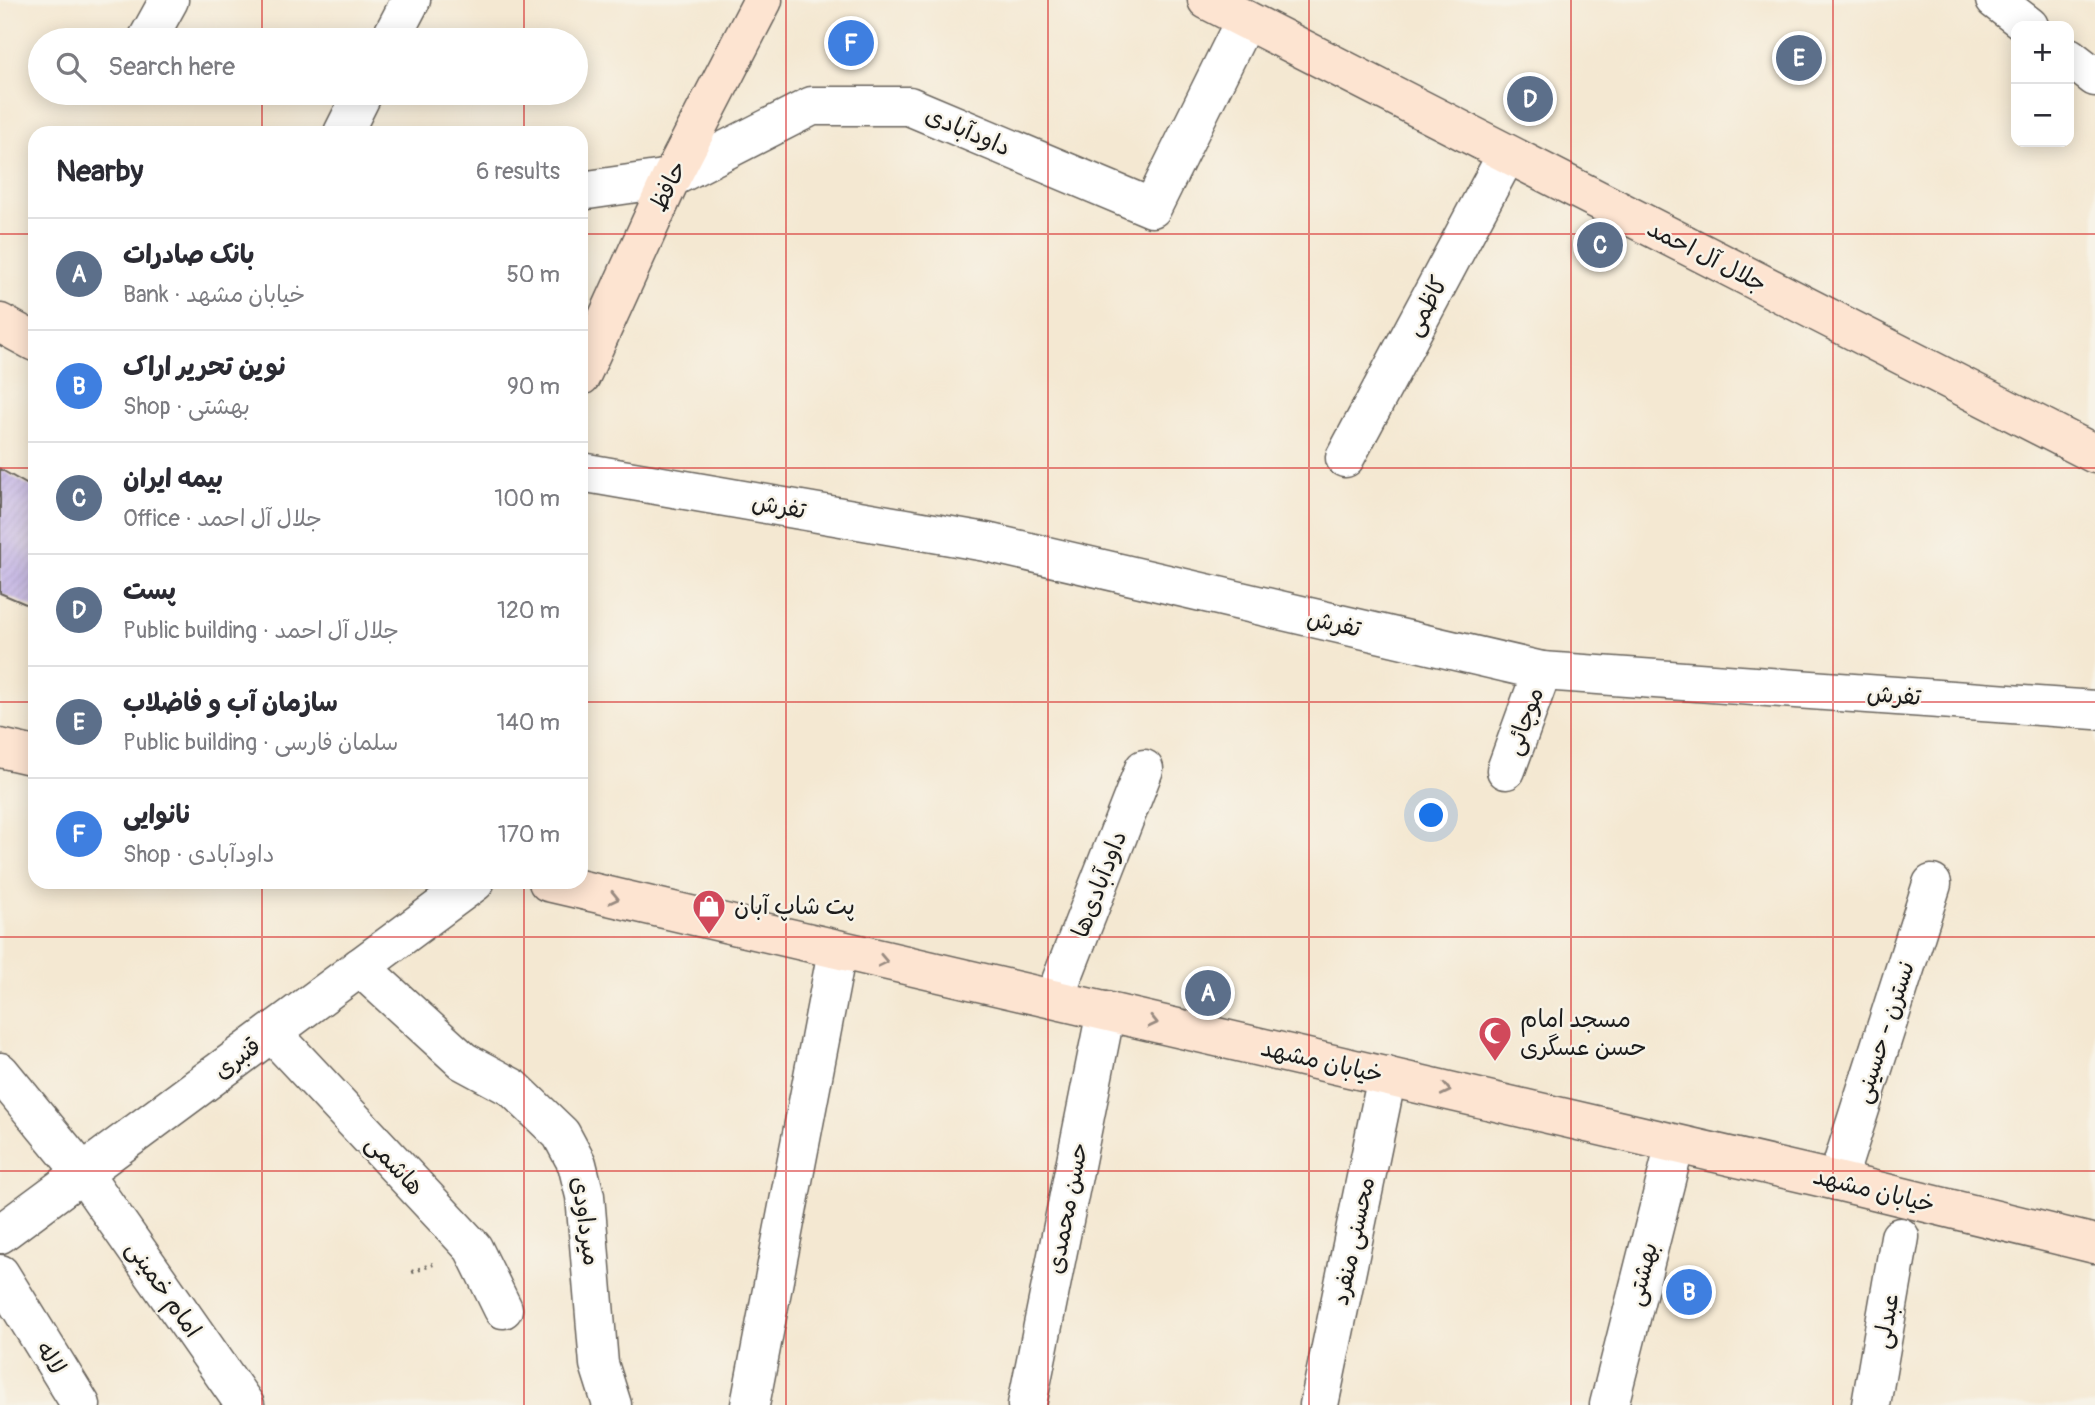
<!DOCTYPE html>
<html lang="en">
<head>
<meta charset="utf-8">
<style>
	:root { --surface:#fff; --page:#f7f7f7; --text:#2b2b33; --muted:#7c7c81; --line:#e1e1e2; --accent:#111827 }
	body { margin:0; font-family:Pangolin,"Playpen Sans Arabic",sans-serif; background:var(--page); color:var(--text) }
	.controls { position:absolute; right:21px; top:21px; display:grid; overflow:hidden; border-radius:14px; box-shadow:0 4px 18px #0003 }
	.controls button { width:63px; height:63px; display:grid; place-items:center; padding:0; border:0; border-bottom:2px solid var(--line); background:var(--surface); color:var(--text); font:35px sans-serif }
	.you { position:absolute; left:1432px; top:816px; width:24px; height:24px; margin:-18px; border:5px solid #fff; border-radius:50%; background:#1a73e8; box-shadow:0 0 0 10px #1a73e833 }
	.badge { display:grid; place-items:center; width:46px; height:46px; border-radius:50%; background:var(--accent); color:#fff; font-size:23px; font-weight:700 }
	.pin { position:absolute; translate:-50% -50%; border:4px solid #fff; box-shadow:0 2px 7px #0006 }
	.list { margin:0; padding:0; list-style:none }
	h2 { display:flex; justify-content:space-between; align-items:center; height:91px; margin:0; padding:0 28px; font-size:30px }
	h2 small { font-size:23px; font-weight:400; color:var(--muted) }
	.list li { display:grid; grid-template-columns:46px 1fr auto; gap:21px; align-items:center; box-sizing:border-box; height:112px; padding:0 28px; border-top:2px solid var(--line) }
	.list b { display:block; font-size:26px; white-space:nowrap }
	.list p { margin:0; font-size:23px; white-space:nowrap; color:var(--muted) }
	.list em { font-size:23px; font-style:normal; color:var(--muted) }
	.icon { flex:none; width:38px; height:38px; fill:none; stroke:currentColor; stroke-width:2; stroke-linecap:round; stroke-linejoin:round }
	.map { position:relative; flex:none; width:2095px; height:1405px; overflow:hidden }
	.search { position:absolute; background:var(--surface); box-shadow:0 4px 18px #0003; left:28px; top:28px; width:560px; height:77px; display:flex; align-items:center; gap:18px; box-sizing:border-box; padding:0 24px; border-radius:38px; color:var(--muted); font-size:26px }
	.panel { position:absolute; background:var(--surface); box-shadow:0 4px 18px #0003; left:28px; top:126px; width:560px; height:763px; border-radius:21px }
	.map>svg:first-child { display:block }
	.building { fill:url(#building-hatch) }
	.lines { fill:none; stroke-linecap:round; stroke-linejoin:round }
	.street-casing { stroke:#68635c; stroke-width:41 }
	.secondary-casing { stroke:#68635c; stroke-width:41 }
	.path { stroke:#68635c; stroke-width:4.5; stroke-dasharray:2 5; stroke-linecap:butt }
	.street { stroke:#fff; stroke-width:38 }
	.secondary { stroke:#fde4d1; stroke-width:38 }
	.oneway { stroke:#988a80 }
	.grid { fill:none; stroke:#d62828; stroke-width:2; stroke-opacity:0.55 }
	.labels { text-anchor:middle; stroke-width:5; stroke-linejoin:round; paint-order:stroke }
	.street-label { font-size:24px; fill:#1c1c1c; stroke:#f7f3e8 }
	.poi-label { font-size:24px; fill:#1c1c1c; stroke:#f7f3e8; text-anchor:start }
</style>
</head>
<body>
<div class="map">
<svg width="2095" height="1405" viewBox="0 0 2095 1405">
	<defs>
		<pattern id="building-hatch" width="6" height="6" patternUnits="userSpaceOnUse" patternTransform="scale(1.75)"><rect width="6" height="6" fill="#bfafe6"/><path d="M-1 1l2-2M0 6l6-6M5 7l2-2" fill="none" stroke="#a496c5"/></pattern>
	</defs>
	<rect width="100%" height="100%" fill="#f7f3e8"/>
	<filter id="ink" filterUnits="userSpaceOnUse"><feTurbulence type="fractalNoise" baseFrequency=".0143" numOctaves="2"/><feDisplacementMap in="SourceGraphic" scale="14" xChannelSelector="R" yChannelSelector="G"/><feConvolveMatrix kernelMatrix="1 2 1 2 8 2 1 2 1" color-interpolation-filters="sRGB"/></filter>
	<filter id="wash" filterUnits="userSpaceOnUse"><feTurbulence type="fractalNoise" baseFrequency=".00686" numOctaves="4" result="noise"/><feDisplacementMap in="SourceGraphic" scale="28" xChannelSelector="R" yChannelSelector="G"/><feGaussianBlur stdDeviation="1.57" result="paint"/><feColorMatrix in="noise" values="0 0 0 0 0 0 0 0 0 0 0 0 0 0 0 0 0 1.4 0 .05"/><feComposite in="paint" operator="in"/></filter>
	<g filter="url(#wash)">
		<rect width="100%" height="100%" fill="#f4e8d2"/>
		<g id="blocks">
			<path class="building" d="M0,469L35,489V608L0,593Z"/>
		</g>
	</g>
	<g filter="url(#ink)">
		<use href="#blocks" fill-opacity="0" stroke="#68635c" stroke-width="2"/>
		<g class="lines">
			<defs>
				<g id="street">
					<path d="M1995,0L2029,26"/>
					<path d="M147,40L169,0"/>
					<path d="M390,40L411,0"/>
					<path d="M2069,57L2095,77"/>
					<path d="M343,133L363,93"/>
					<path d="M581,191L671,178L812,106H909L1152,208L1245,20"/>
					<path d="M1345,458L1507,154"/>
					<path d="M581,472L986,542L1542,671L2095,710"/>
					<path d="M1506,770L1542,671"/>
					<path d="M360,967L463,1061L513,1088L561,1134L577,1164L585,1196L599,1364L612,1405"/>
					<path d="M1054,999L1144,769"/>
					<path d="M272,1033L473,1248L503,1309"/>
					<path d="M0,1072L83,1173L245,1405"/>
					<path d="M1837,1181L1932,884"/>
					<path d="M0,1234L475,882"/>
					<path d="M0,1274L81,1405"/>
					<path d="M750,1405L837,951"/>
					<path d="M1027,1405L1106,1011"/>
					<path d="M1319,1405L1387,1076"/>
					<path d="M1609,1405L1675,1144"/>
					<path d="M1871,1405L1900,1237"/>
				</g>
				<g id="secondary">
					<path d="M1207,0L2095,454"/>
					<path d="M0,323L35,342"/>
					<path d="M581,376L671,178L763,0"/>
					<path d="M0,748L35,756"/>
					<path d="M548,882L1837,1181L2095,1244"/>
				</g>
			</defs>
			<use href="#street" class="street-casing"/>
			<use href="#secondary" class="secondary-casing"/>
			<path class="path" d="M412,1272L433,1264"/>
			<use href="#street" class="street"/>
			<use href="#secondary" class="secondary"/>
		</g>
		<defs><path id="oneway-chevron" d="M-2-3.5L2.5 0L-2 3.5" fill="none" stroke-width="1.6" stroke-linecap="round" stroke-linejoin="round" transform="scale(1.75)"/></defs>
		<g class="oneway">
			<use href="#oneway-chevron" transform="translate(614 898) rotate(13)"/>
			<use href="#oneway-chevron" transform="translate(883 961) rotate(12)"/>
			<use href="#oneway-chevron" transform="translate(1153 1022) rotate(13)"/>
			<use href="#oneway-chevron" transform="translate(1446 1090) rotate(13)"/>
		</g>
	</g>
	<path class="grid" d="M262,0V40M524,0V40M786,0V1405M1048,0V1405M1309,0V1405M1571,0V1405M1833,0V1405M262,93V133M524,93V133M0,234H35M581,234H2095M0,468H35M581,468H2095M0,702H35M581,702H2095M262,882V1405M524,882V1405M0,937H2095M0,1171H2095"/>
	<defs>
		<symbol id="shop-pin" viewBox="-11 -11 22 30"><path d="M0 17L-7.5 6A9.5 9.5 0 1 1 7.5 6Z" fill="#d1495b" stroke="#f7f3e8"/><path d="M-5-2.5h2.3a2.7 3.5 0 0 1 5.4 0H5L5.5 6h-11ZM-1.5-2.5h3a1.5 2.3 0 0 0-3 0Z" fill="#fff"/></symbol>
		<symbol id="mosque-pin" viewBox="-11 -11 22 30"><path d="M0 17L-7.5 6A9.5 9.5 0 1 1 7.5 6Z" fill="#d1495b" stroke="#f7f3e8"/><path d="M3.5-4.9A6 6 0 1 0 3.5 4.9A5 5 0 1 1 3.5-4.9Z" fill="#fff"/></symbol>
	</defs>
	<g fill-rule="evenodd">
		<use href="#shop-pin" x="690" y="887" width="38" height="52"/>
		<use href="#mosque-pin" x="1476" y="1014" width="38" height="52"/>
	</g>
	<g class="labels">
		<g class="street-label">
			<text transform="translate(968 131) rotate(23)" y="8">داودآبادی</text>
			<text transform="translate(668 186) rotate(-64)" y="8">حافظ</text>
			<text transform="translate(1707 256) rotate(27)" y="8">جلال آل احمد</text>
			<text transform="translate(1426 306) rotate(-62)" y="8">کاظمی</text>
			<text transform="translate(779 506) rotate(10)" y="8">تفرش</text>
			<text transform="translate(1334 623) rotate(13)" y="8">تفرش</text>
			<text transform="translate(1894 695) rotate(4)" y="8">تفرش</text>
			<text transform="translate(1524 721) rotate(-70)" y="8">موچائی</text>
			<text transform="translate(1099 884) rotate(-69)" y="8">داودآبادی‌ها</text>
			<text transform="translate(1884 1032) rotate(-72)" y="8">نسترن - حسینی</text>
			<text transform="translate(237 1058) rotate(-37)" y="8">قنبری</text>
			<text transform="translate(1322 1061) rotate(13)" y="8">خیابان مشهد</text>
			<text transform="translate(395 1165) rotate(47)" y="8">هاشمی</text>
			<text transform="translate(1874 1190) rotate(14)" y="8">خیابان مشهد</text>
			<text transform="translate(1067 1208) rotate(-79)" y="8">حسن محمدی</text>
			<text transform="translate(586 1221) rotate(82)" y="8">میرداودی</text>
			<text transform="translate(1353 1241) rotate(-78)" y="8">محسنی منفرد</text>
			<text transform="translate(1642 1274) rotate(-76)" y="8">بهشتی</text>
			<text transform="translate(164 1289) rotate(55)" y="8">امام خمینی</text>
			<text transform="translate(1886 1321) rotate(-80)" y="8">عبدلی</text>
			<text transform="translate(51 1358) rotate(58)" y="8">لاله</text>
		</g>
		<g class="poi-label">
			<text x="734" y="914">پت شاپ آبان</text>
			<text x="1520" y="1027">مسجد امام<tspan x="1520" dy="28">حسن عسگری</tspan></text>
		</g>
	</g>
</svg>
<div class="controls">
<button>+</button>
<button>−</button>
</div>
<div class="you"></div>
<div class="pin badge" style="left:1208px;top:993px;background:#5c6f8a">A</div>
<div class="pin badge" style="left:1689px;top:1292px;background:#3f7fe0">B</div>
<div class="pin badge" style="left:1600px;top:245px;background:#5c6f8a">C</div>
<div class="pin badge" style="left:1530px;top:99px;background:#5c6f8a">D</div>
<div class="pin badge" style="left:1799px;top:58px;background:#5c6f8a">E</div>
<div class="pin badge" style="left:851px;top:43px;background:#3f7fe0">F</div>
<div class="search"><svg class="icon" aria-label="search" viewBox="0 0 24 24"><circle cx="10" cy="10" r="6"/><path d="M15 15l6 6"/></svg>Search here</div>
<section class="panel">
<h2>Nearby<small>6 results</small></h2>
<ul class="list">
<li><span class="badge" style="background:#5c6f8a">A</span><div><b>بانک صادرات</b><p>Bank · خیابان مشهد</p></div><em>50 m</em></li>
<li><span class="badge" style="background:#3f7fe0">B</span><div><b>نوین تحریر اراک</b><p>Shop · بهشتی</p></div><em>90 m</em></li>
<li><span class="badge" style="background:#5c6f8a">C</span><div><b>بیمه ایران</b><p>Office · جلال آل احمد</p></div><em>100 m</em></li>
<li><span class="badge" style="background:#5c6f8a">D</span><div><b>پست</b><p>Public building · جلال آل احمد</p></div><em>120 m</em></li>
<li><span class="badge" style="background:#5c6f8a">E</span><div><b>سازمان آب و فاضلاب</b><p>Public building · سلمان فارسی</p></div><em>140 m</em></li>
<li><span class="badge" style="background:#3f7fe0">F</span><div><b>نانوایی</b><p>Shop · داودآبادی</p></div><em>170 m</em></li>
</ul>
</section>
</div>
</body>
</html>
